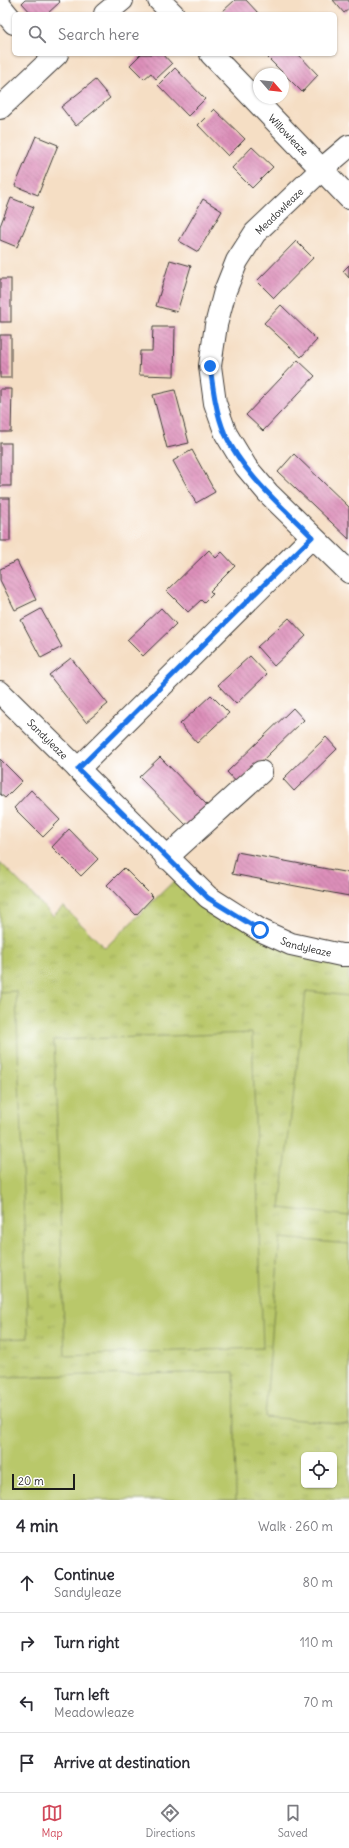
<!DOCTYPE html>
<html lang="en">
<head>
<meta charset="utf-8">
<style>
	:root { --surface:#fff; --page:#f2f2f3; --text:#2b2b33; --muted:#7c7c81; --line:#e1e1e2; --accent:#d1495b }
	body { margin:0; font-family:Delius,sans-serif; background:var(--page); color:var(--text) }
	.controls { position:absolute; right:12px; bottom:12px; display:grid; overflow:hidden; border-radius:6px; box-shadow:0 1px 3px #0004 }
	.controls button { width:36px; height:36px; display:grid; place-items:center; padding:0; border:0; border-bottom:1px solid var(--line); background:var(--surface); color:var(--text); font:20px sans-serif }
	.compass { position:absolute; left:253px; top:68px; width:36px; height:36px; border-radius:50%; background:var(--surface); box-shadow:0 1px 3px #0004; rotate:118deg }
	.scale { position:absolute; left:12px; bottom:10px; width:63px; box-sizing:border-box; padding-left:4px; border:2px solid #1c1c1c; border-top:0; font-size:11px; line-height:14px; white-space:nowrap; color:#1c1c1c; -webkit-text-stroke:3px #fff; paint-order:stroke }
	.stop { position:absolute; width:12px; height:12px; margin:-9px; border:3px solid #1a73e8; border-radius:50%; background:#fff }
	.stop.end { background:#1a73e8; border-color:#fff; box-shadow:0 1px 4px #0008 }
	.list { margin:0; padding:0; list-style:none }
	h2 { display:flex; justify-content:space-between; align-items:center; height:52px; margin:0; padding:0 16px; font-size:17px }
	h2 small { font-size:13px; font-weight:400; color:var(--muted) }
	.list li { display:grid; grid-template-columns:26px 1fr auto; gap:12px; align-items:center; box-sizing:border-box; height:60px; padding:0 16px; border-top:1px solid var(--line) }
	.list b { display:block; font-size:15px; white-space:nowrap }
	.list p { margin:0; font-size:13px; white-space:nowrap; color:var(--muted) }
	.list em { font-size:13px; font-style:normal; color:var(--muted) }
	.icon { flex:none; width:22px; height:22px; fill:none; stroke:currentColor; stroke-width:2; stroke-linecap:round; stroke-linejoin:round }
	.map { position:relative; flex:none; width:349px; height:1500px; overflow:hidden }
	.search { position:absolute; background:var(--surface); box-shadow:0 1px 3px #0004; left:12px; right:12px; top:12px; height:44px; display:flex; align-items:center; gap:10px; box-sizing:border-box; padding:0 14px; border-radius:6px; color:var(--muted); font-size:15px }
	.sheet { height:292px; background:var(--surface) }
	nav { display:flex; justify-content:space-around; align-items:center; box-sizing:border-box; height:56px; border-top:1px solid var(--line); background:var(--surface); font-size:11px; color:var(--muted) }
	nav a { display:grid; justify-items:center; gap:2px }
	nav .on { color:var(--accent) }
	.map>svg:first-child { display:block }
	.grass { fill:url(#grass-tufts); stroke:#6a7243; fill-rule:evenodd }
	.pitch { fill:#b9c86a; stroke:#6a7243 }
	.building { fill:url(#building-back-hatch) }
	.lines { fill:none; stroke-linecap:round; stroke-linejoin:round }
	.minor-casing { stroke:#3d3935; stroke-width:24 }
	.minor { stroke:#fff; stroke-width:22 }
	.route { stroke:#1a73e8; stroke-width:5 }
	.labels { text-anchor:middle; stroke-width:3.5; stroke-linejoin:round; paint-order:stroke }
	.street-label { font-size:10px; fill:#1c1c1c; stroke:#fff }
</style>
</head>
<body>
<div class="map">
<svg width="349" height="1500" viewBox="0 0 349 1500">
	<defs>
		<pattern id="grass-tufts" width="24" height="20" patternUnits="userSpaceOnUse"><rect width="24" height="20" fill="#b9c86a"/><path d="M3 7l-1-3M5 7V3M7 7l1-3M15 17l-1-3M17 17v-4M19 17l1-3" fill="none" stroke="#9eab5b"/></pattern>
		<pattern id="building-back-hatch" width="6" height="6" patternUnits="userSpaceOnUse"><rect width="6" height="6" fill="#dd8fba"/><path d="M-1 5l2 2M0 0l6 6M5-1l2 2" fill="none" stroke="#b27496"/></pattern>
	</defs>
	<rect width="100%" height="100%" fill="#fff"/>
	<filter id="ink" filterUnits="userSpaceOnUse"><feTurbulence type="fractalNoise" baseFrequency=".025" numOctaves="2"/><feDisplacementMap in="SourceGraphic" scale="8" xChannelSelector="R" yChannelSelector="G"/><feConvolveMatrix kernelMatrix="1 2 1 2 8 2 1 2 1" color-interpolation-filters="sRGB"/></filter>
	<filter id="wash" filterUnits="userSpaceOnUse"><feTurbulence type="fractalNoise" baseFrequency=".012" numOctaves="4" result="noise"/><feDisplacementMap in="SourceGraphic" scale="16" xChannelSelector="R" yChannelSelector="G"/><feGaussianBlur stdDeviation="0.9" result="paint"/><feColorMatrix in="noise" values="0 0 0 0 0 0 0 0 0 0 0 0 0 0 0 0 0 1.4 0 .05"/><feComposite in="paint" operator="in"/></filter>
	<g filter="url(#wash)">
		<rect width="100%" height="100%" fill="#f5dec4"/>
		<path class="grass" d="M0,862L53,916L63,906L105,948L182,873L260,930L349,955V1500H0ZM304,1455H334V1485H304Z"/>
		<g class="pitch">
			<path d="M16,991L28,1338L0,1339V992Z"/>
			<path d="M306,991L349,996V1216L280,1208Z"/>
			<path d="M252,1033L263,1348L65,1355L54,1040Z"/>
			<path d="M280,1238L349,1244V1424L265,1417Z"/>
			<path d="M234,1372L236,1500H0V1377Z"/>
		</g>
		<g id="blocks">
			<g class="building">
				<path d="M25,0H58L60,2L47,14H32L22,3Z"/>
				<path d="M235,0H246L259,14H226L223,11Z"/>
				<path d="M333,0H349V9L344,13Z"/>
				<path d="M141,54H163L172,64L156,79L151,73L144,79L130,65Z"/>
				<path d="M272,54H298L318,75L302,92L268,58Z"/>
				<path d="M175,68L205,99L188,116L158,85Z"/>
				<path d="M95,80L110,98L76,126L61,107Z"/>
				<path d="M214,109L245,139L228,156L198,125Z"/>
				<path d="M36,136L58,145L38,195L15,186Z"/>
				<path d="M252,147L273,167L252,188L232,168Z"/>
				<path d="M11,198L34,207L17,247L0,240V226Z"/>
				<path d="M203,199L222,211L198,252L179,241Z"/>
				<path d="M296,241L313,258L274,298L257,281Z"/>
				<path d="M170,260L191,266L177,312L156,306Z"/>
				<path d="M349,265V278L343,271Z"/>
				<rect x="0" y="279" width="11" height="43"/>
				<path d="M281,305L317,340L301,357L264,323Z"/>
				<path d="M153,327H175L174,376L139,375L140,351H152Z"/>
				<rect x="0" y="335" width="11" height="43"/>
				<path d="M298,360L315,376L263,431L246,415Z"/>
				<path d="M0,389H12L11,432H0Z"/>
				<path d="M175,390L189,443L167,448L153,395Z"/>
				<rect x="0" y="443" width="11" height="43"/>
				<path d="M192,450L215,492L196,503L173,461Z"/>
				<path d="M294,454L349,507V539L278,472Z"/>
				<rect x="0" y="498" width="10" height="43"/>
				<path d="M209,550L216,558L222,552L235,566L210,591L213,594L204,603L201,600L188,612L167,591Z"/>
				<path d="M17,561L36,600L15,610L0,580V569Z"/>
				<path d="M161,608L176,624L143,656L127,640Z"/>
				<path d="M41,609L62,647L41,658L21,620Z"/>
				<path d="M289,618L306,636L274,666L257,647Z"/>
				<path d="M250,656L267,674L236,704L218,685Z"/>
				<path d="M71,658L108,704L86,722L49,675Z"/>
				<path d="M211,695L229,713L197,743L180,724Z"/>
				<path d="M293,708L304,720L238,784L227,772Z"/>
				<path d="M326,737L337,749L294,791L283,779Z"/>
				<path d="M160,757L210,808L189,828L139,777Z"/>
				<path d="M0,759L22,781L5,798L0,794Z"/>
				<path d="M31,790L60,820L43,837L14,808Z"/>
				<path d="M69,829L98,859L81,876L52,847Z"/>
				<path d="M237,852L349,873V896L232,874Z"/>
				<path d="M124,868L153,897L136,915L107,885Z"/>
			</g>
		</g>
	</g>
	<g filter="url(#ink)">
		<use href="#blocks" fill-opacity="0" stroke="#3d3935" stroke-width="1"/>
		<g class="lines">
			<defs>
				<g id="minor">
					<path d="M159,0L173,14"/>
					<path d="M0,6L14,23"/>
					<path d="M105,14L122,0"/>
					<path id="s1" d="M211,54L349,198"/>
					<path d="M0,108L57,54"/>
					<path d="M349,146L322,169L255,233L237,261L225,291L216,325L210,366L215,403L226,434L246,467L268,493L349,572"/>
					<path id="s2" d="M0,692L208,897L260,930L291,944L341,955H349"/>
					<path d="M78,769L312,537"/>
					<path d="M166,858L261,772"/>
				</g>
			</defs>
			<use href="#minor" class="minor-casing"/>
			<use href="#minor" class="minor"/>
		</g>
	</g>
	<g class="lines" filter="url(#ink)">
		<path class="route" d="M210,366C213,389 216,413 225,434C244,475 282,506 312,537L78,769L208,898L260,930"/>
	</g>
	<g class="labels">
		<g class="street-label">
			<text dy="4" stroke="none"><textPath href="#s1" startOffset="112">Willowleaze</textPath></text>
			<text transform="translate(279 211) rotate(-44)" y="4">Meadowleaze</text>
			<text dy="4" stroke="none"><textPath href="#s2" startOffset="67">Sandyleaze</textPath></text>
			<text dy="4" stroke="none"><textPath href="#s2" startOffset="403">Sandyleaze</textPath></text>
		</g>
	</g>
</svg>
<div class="controls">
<button><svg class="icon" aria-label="locate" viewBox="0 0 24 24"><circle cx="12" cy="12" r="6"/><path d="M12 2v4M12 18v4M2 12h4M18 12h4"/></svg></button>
</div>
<svg class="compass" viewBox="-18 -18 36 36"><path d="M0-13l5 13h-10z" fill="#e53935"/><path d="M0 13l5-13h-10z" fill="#7c7c81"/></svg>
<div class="scale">20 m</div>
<div class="stop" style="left:260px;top:930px"></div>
<div class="stop end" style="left:210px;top:366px"></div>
<div class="search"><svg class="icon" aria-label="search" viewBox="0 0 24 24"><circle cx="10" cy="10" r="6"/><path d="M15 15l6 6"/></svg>Search here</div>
</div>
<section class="sheet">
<h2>4 min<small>Walk · 260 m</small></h2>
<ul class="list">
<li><svg class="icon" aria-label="ahead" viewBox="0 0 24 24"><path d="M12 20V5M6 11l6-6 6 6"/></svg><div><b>Continue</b><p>Sandyleaze</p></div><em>80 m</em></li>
<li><svg class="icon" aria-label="right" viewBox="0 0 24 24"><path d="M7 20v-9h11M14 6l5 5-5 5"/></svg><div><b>Turn right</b></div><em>110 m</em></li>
<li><svg class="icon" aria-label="left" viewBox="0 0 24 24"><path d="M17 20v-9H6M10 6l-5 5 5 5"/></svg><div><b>Turn left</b><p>Meadowleaze</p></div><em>70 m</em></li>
<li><svg class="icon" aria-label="arrive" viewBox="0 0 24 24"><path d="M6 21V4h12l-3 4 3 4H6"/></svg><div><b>Arrive at destination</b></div></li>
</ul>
</section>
<nav>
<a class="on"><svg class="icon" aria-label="map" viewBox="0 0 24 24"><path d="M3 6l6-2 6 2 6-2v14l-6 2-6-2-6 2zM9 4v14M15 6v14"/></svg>Map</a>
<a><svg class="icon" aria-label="directions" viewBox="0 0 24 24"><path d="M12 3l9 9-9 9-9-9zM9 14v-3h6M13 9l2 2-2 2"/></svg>Directions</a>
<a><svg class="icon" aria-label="saved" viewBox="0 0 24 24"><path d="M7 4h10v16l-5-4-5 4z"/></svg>Saved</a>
</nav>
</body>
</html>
